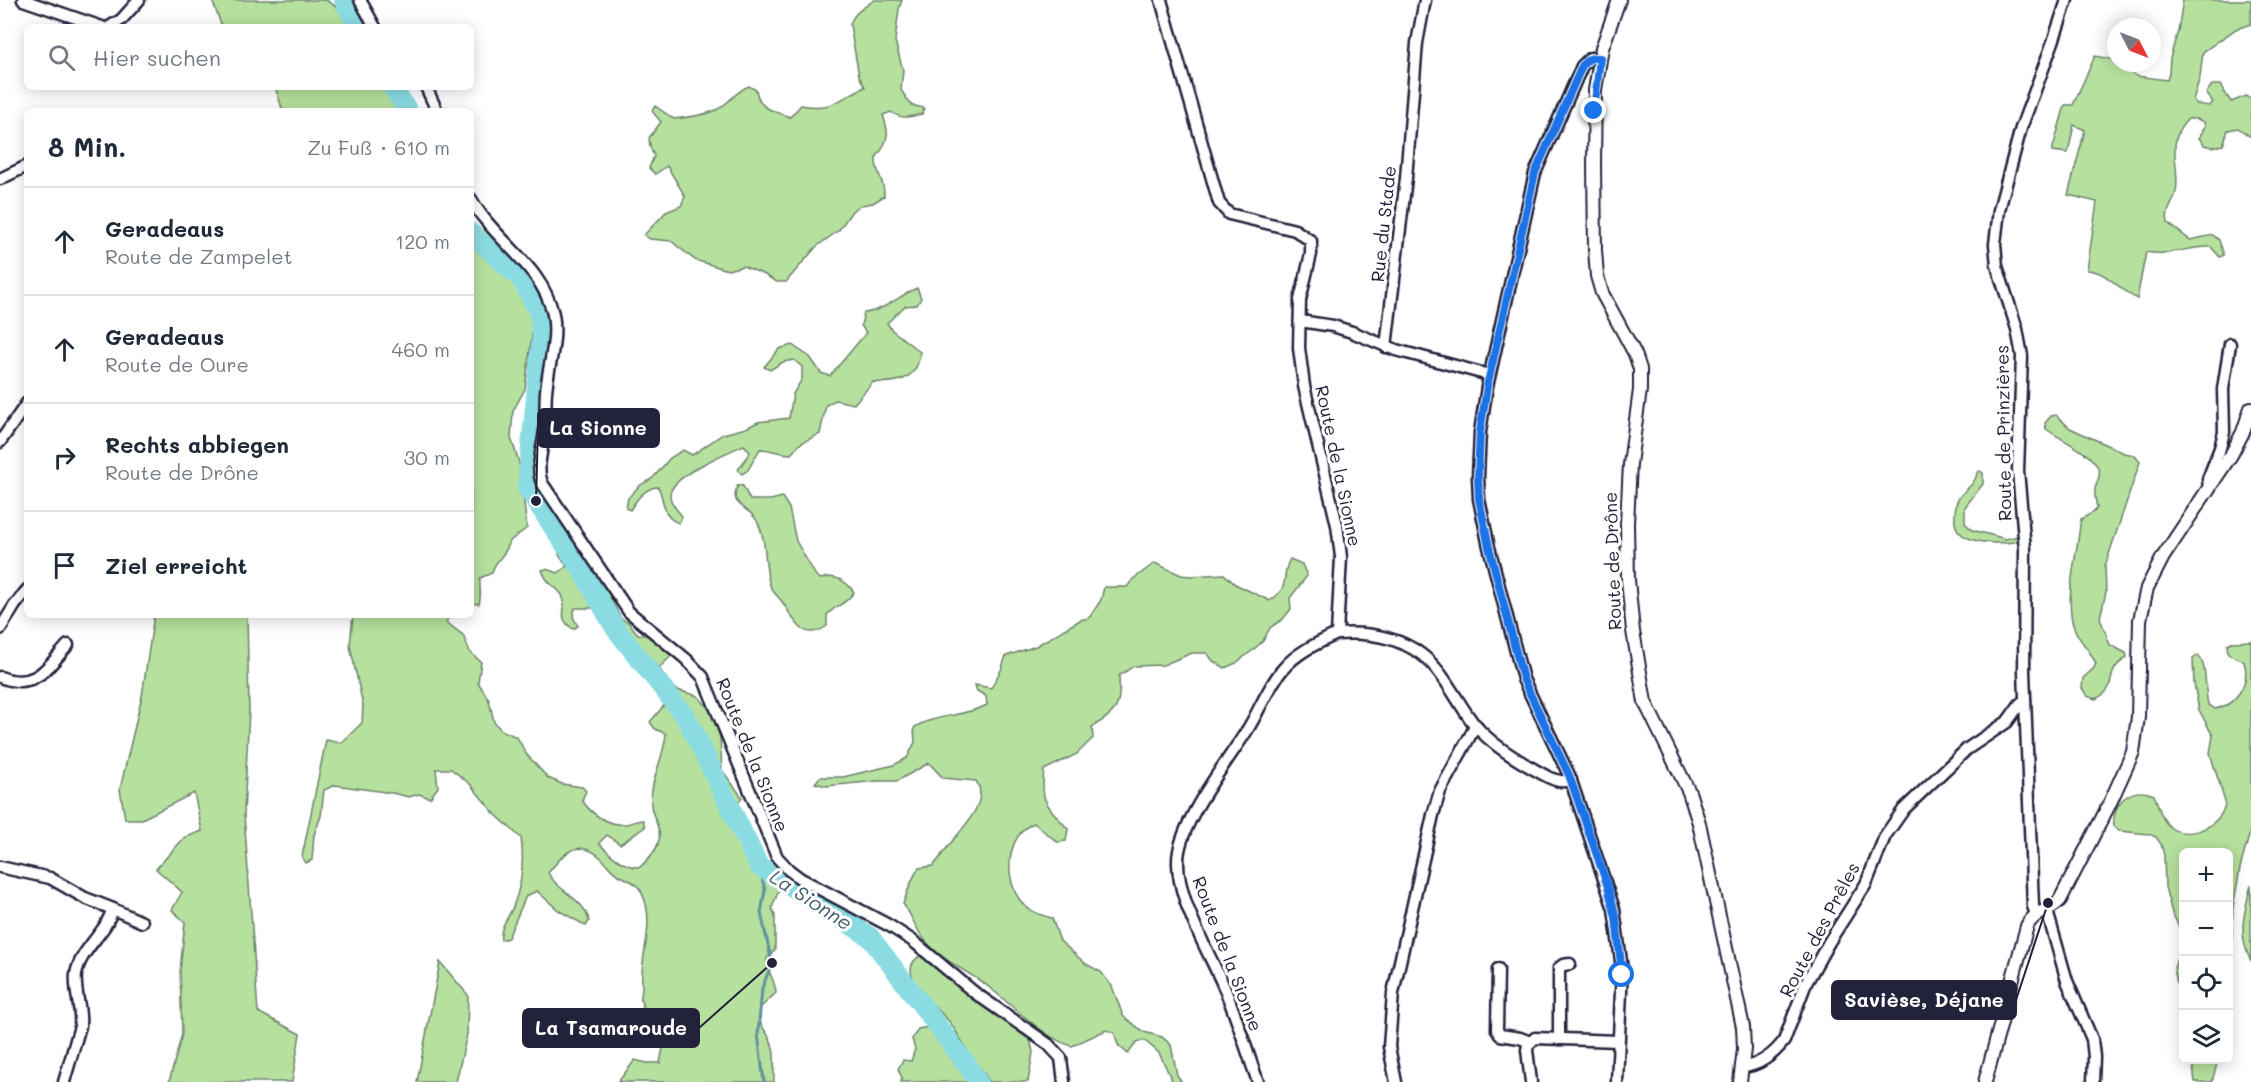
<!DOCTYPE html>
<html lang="de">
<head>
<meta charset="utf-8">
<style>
	:root { --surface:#fff; --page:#f2f2f3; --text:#1f2937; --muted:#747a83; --line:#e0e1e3 }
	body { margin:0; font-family:Mali,sans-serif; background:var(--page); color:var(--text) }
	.controls { position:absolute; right:18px; bottom:18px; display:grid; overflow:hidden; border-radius:9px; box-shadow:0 3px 15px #0003 }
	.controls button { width:54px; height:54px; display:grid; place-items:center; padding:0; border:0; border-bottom:2px solid var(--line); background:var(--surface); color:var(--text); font:30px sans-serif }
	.compass { position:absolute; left:2107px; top:18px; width:54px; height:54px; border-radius:50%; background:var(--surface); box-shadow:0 3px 15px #0003; rotate:132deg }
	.stop { position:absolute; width:18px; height:18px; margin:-14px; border:4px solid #1a73e8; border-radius:50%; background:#fff }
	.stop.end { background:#1a73e8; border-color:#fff; box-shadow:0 2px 6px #0008 }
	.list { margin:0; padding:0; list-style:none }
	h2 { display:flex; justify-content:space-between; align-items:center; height:78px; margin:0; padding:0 24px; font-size:26px }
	h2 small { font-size:20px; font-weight:400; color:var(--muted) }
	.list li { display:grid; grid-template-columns:39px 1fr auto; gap:18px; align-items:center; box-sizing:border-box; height:108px; padding:0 24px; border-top:2px solid var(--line) }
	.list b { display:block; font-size:22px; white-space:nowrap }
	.list p { margin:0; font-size:20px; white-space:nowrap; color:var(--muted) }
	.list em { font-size:20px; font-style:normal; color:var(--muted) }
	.icon { flex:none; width:33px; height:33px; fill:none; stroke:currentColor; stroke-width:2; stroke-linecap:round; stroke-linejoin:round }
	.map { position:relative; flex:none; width:2251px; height:1082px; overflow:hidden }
	.search { position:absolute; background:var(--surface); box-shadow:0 3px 15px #0003; left:24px; top:24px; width:450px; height:66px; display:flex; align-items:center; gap:15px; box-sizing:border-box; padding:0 21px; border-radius:9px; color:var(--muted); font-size:22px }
	.panel { position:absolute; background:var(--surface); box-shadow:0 3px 15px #0003; left:24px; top:108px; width:450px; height:510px; border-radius:9px }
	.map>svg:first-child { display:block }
	.green { fill:#b6e09d; stroke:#6c816c; stroke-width:1.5 }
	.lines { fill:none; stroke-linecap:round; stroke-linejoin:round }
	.stream { stroke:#61929f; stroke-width:3 }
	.river { stroke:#8bdce2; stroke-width:20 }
	.minor-casing { stroke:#22223b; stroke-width:15 }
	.tertiary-casing { stroke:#22223b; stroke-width:16 }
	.minor { stroke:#fff; stroke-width:10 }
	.tertiary { stroke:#fff; stroke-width:12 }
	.route { stroke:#1a73e8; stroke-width:8 }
	.labels { text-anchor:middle; stroke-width:6; stroke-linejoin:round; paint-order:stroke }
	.street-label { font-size:18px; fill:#22223b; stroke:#fff }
	.water-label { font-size:20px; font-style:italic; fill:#425a6d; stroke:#fff }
	.leader { fill:none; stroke:#22223b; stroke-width:2 }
	.callout-dot { fill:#22223b; stroke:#fff; stroke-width:2 }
	.callout { fill:#22223b; stroke:#22223b; stroke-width:2 }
	.callout-label { font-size:20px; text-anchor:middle; font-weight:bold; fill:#fff }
</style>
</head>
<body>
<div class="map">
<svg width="2251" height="1082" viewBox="0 0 2251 1082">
	<rect width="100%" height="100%" fill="#fff"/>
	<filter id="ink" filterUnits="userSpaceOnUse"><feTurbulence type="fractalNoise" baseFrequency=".0167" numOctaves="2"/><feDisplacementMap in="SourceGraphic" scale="12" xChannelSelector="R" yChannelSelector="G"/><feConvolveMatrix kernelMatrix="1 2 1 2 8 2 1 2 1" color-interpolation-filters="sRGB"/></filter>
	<g filter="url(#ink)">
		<g class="green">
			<path d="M212,0H326C338,7 346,14 350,27H222Z"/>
			<path d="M874,0H902L899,9L895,41L903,70L901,90L911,105L924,108L922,114C909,117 903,120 891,112L883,115C888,131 890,135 881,151C880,151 876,158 876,159C875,171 885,181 884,196L873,203L861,205L852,211L839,230L816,247L786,282H777L763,274L743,266L728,270L695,260L671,241L650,239L644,235L666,212L681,206L685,196L667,166L655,174L649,168L654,156L650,147L649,138L661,122L652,111L655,106L674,119C688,117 705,116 718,109C730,102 736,91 749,86L756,90C760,111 773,110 790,117L801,105C834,111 838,99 865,87L859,76L850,25C853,12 864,8 874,0Z"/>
			<path d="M2183,0H2251V24L2236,29L2203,52L2200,77L2193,100L2197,104L2209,106L2213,102L2206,93L2212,85H2220L2231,102L2246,96L2251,100V137L2238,128L2228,130L2223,145L2212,147L2204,145L2199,138L2205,126L2204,122L2197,119H2188C2164,143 2181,165 2176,192C2173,206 2165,209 2168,223L2190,240L2213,235L2219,240L2224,255L2220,257L2211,247C2189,246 2168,257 2146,252L2137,299C2118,289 2107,271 2087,270L2097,202L2068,195L2085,130L2074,125L2068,153L2052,151L2065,105H2073L2095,56L2116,60V63H2124L2136,76L2167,80L2169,73L2170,58L2178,31Z"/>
			<path d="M275,87H397L408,111H283Z"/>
			<path d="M471,237L516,286L530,307L534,320L525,389L513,411L512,424L511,438L519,462L527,528L510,541C506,556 495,559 492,573L480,578C479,587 482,594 479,604L471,603Z"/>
			<path d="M917,288L921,298L917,305L905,306L887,323L892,330L920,352C918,380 897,384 873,382L854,404L835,400L826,405L820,434L801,443L791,454C780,454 771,449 760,449L748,470L742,474L738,470L750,452L744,445C728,452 669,476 670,496C670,503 678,511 682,516L679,523C661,518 665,499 658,487C646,487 636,500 630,510L626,508L628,498L639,486L653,478L670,458L683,450L692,455L723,434L746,428L758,422L789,418L793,394L802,379V367L794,360L783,362L770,370L764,367L779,349L792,345L810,357L821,373L830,376L866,333L861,325L864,313C883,311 899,296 917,288Z"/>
			<path d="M2056,415L2070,428L2124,453L2134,455L2140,462L2105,566L2106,592L2100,618L2110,645L2126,653L2127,657C2124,661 2118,663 2116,667C2107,680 2116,690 2095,699L2087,696L2082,688L2083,678L2093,669L2096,664C2091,651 2079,641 2074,628C2064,599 2077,555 2080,525L2081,519L2094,512L2097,508C2096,502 2094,495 2095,489C2096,483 2101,477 2099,470C2092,452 2061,440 2046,429L2045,423L2051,416Z"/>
			<path d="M1980,471L1983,473V484L1965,507V523L1972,530L2006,539L2018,536V540L2015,542C1995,544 1952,545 1955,517C1955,511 1955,504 1958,499C1964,489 1975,486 1977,473Z"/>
			<path d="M738,485L743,486L750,500H771L782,497L789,508L796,541L816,576L821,579C835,574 845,580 854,592C844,607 837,603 827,615V626C803,643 795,621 783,603C779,597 772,592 770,585C763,564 768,541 757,521C750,506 727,507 738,485Z"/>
			<path d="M559,546H566L580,571L585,576L598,579L605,586L621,619L628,622L638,634L655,637L670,651L672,655L659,668L674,689L698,696L713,714L720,737L722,770L742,797L735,809L739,843L745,856L780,887L772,908L775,916V950L767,958C766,972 775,978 776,993L760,1008C757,1032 770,1029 773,1048C776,1059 773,1071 774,1082H618L635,1060L647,1063H660L666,1033C658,1028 643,1011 641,1001C640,997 642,992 642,987C639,959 654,929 645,901C639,881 631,882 617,874C610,870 606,862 600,857C577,837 562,855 548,873C558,892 585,899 589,921L586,926L558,910L537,891L526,896L508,938L501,940C499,926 510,917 514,904C522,883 524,860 521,838L494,813L470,784L451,769H436L438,787L430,798L419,794L409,797L392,793L335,785L324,790L321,816L314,835L312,860L306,863L302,857L326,740L341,743L362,723L363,705L350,646L353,615H450L446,622L463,635L470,652L481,662L478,682L489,700L494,722L501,730L517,737L527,755L548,778L562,784L582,787L586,791L582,800C590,813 608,826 624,824C630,824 636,820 643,820L645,827L620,844L607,835L599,843C609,854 625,868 640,867C648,860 657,851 659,840C662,828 651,816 651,804C650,780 664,758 666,734L655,729L650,722L666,703L664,697L600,619L596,608H575L573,617L578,626L573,629C555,617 569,609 562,595C557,586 548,587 542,570L546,569L558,573L567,566L559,555Z"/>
			<path d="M1290,559L1302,564L1307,576L1290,598L1291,609L1283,619L1270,628L1263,641L1253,650L1236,663L1225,668L1213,661L1207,653H1192L1163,665L1134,666L1119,676C1121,706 1118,712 1092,727L1093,738L1077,754L1044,770C1040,804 1047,805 1068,829L1066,841L1057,842L1034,823C1005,835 1003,882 1023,904C1032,913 1041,915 1052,918L1060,941L1086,964L1101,972L1112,986L1123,1016L1144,1032L1162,1037L1171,1045L1177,1075L1182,1082H1173L1159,1053L1144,1040L1137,1042L1128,1054L1118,1045L1114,1032L1106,1030L1072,1046C1045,1039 1012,1005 990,988C969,971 942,962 924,939C915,928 912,915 903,904C907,893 912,877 919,868L933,866L939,859C951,838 993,805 976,781L943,778L929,763L897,781H878L826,786L815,783L820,777H843L894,765L907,758L915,742L914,728C931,715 964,717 987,705L986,696L977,691L975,685L991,688L1001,670L1006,656L1036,646L1080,620L1089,618L1101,600L1104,587H1127L1133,579L1155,563L1181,575L1190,576L1224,574L1235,584L1270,601C1292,585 1280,577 1290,559Z"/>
			<path d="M154,615H247L249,709L244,814L258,1012L300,1034L292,1082H169L182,1034L180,971L185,922L172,910L182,892L156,869L184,838L202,831L194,793L142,819H125L120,789L142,696Z"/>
			<path d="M2251,641V829L2240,868L2233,908L2230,1000L2229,1005L2228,852H2184L2183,1014L2174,968L2183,941L2182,932L2172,913L2165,887L2164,855L2161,844L2156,837L2149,834L2119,831L2114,827C2111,804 2131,784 2154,795C2159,806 2161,820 2171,828C2190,841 2224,824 2225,802L2210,753L2213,736L2199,710L2194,684L2193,659L2198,655C2208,666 2204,689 2208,704L2215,709C2235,706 2251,683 2244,662C2240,657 2233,658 2228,654L2227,645L2231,642Z"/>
			<path d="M2251,885V961C2237,935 2244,913 2251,885Z"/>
			<path d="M921,955L928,957L942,973L961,990L969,992L1004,1017L1030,1039L1033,1052L1028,1082H989C985,1073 979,1067 973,1059C965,1048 959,1035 951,1024C940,1009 890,973 921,955Z"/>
			<path d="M440,962L468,995L467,1034L456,1082H417Z"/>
			<path d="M928,1027L938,1034L975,1082H901L902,1078L898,1069L903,1060L911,1061L915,1049L912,1039L918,1029Z"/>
			<path d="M2192,1060H2218L2212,1082H2195Z"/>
		</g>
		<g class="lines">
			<path class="stream" d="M759,866L765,890L761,913L772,963L762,988L758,1034L764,1082"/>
			<g class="river">
				<path d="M344,0L358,27"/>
				<path d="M392,87L408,111"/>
				<path d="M471,233L521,279L539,312L542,336L527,488L582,570L615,628L687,719L759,866L870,937L968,1066L978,1082"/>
			</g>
			<defs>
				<g id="minor">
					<path d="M23,0L102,27"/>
					<path d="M360,0L375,27"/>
					<path d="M1161,0L1219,203L1229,214L1295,230L1311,241V254L1300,300L1299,348L1304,386L1337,525L1341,557L1337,634C1318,643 1297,652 1283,669C1268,686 1259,712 1246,732C1226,763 1186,814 1179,851C1171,892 1210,952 1226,992C1238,1021 1247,1052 1258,1082"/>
					<path d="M109,27L121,20L139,0"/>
					<path d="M1600,58H1590L1582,66L1535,173L1487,387L1480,432L1478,477L1479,499L1489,547L1523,679L1569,775L1614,909L1622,969L1617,1082"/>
					<path d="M426,87L437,111"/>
					<path d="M0,179L27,166"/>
					<path d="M471,199C494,241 542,265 553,314C558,340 548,366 546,392C545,404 546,416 545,429C544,446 535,466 542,483L629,612L686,659L703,677L777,857L789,870L801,879L890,926L913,941L975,993L1048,1044L1061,1058L1064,1082"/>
					<path d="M1300,321L1333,326L1352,332L1396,350L1489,375"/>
					<path d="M1386,347L1406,178L1417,43L1425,0"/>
					<path d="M0,442L27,403"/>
					<path d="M2209,487L2208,479L2220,448L2224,432L2223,389L2230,344"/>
					<path d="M0,629L15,605L27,590"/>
					<path d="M1337,634C1366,632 1396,636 1421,654C1444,671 1456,701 1474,724C1491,744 1514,758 1537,771C1548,777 1558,784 1571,780"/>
					<path d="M0,677C35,690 46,669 68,645"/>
					<path d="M0,867L50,878L85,898L113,909C110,916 107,924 102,930C92,944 79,957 76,974C74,992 82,1008 80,1026L64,1082"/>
					<path d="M113,909L142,922"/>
					<path d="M2047,911L2067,981L2092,1039L2094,1057L2093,1082"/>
					<path d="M2036,915L2033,906L2024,671L2025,549L2018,471L2022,356L2017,329L1997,266L1995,244L1999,210L2021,128L2053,42L2067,0"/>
					<path d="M1498,969L1497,1030L1500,1035L1520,1038L1530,1042"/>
					<path d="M1559,1039V968L1563,965L1570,964"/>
					<path d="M1742,1067C1759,1066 1774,1054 1784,1041L1806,983L1829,942L1866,884L1885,836L1904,809L1967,749L2007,722L2020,704L2025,700"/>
					<path d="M1396,1082L1389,1047L1393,993L1433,815L1440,791L1476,725"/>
					<path d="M1531,1082L1527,1050L1528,1045L1535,1038L1618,1041"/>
				</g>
				<g id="tertiary">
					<path d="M1619,0L1602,48L1595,90L1594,164L1595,250L1597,276L1602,293L1635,354L1640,369V390L1630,464L1627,523L1628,580L1633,631L1645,702L1689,792L1699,823L1743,1027L1744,1049L1740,1082"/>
					<path d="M1985,1082L2027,926C2034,911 2050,912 2060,900L2109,805L2133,752L2138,717L2140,620L2147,588L2163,557L2231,455L2243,432L2251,408"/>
				</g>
			</defs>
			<use href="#minor" class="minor-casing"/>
			<use href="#tertiary" class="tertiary-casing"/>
			<use href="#minor" class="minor"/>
			<use href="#tertiary" class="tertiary"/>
		</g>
	</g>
	<g class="lines" filter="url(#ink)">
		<path class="route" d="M1594,111L1600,58C1591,57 1587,59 1582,66L1535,173L1487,387L1480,432L1478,477L1479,499L1489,547L1523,679L1569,775L1608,887L1616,917L1622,975"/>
	</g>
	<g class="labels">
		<g class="street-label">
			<text transform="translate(1384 224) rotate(-84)" y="6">Rue du Stade</text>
			<text transform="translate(2004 433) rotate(-91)" y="6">Route de Prinzières</text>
			<text transform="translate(1338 466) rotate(78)" y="6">Route de la Sionne</text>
			<text transform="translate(1613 561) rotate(-92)" y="6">Route de Drône</text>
			<text transform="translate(752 755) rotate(68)" y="6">Route de la Sionne</text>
			<text transform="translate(1820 930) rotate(-62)" y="6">Route des Prêles</text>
			<text transform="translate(1227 954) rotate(69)" y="6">Route de la Sionne</text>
		</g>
		<g class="water-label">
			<text transform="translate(811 900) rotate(33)" y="7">La Sionne</text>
		</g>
	</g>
	<path class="leader" d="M536 501L538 428M2048 903L2016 1000M772 963L699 1028"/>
	<g class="callout-dot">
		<circle cx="536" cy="501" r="6"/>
		<circle cx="2048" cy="903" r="6"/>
		<circle cx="772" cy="963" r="6"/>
	</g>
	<g class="callout">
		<rect x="538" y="409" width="121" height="38" rx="6"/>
		<rect x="1832" y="981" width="184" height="38" rx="6"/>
		<rect x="523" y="1009" width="176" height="38" rx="6"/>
	</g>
	<g class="callout-label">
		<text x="598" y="435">La Sionne</text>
		<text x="1924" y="1007">Savièse, Déjane</text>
		<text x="611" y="1035">La Tsamaroude</text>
	</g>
</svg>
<div class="controls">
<button>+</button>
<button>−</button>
<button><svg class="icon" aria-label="locate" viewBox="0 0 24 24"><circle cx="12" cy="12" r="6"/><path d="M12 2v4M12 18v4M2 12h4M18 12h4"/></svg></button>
<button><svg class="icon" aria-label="layers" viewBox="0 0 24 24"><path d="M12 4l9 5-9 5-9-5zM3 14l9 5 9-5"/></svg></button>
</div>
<svg class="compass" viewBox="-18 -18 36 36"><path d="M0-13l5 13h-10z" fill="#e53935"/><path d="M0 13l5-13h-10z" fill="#747a83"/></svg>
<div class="stop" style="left:1622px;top:975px"></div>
<div class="stop end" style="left:1594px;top:111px"></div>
<div class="search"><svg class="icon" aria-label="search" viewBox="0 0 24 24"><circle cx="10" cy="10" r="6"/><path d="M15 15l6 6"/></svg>Hier suchen</div>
<section class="panel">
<h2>8 Min.<small>Zu Fuß · 610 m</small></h2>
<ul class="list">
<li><svg class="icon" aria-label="ahead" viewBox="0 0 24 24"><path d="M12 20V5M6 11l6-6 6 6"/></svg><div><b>Geradeaus</b><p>Route de Zampelet</p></div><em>120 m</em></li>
<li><svg class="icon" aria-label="ahead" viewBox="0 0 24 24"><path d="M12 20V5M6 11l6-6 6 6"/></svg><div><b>Geradeaus</b><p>Route de Oure</p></div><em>460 m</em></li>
<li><svg class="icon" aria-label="right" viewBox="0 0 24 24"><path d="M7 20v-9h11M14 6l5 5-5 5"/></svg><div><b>Rechts abbiegen</b><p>Route de Drône</p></div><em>30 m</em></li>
<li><svg class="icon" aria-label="arrive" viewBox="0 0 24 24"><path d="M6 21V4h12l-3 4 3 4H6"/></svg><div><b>Ziel erreicht</b></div></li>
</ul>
</section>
</div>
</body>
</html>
